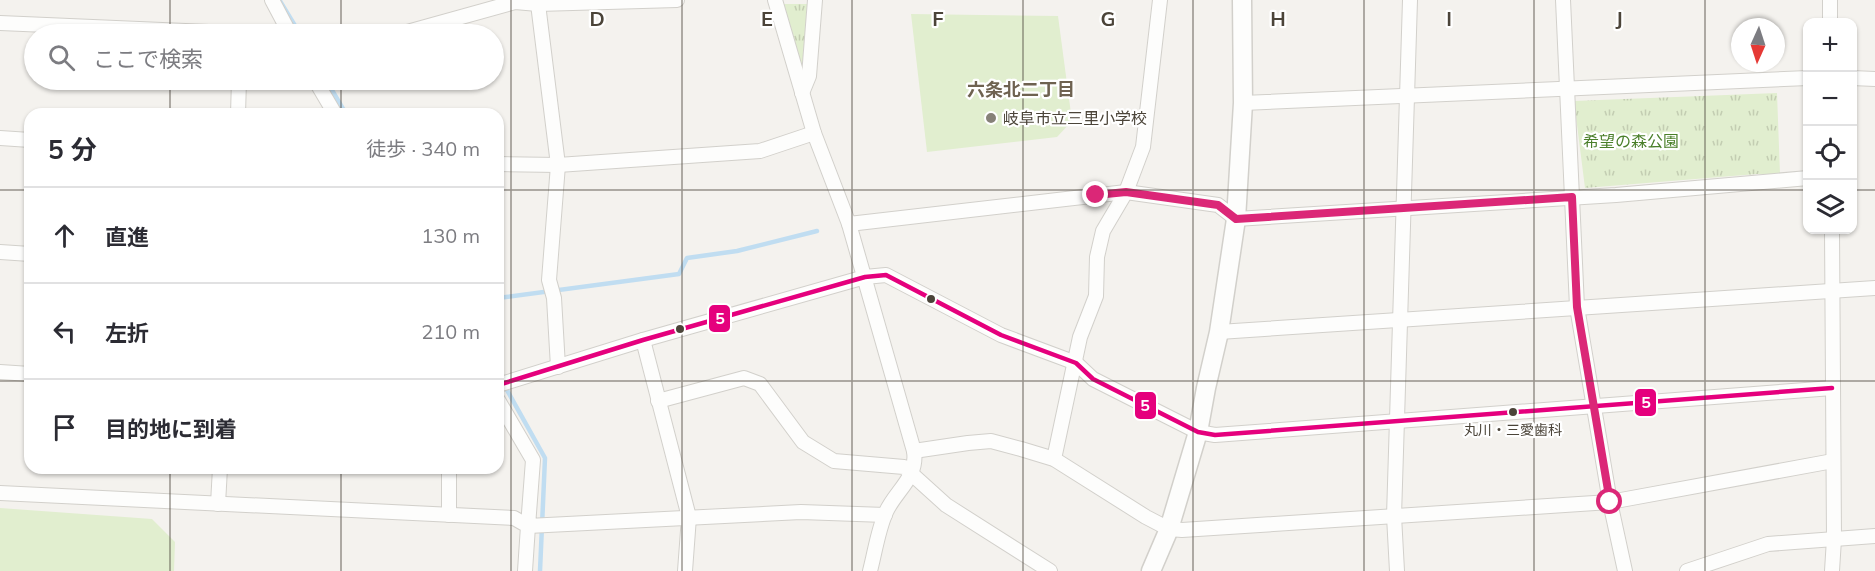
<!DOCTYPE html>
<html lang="ja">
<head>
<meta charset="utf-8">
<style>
	:root { --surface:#fff; --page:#f7f7f7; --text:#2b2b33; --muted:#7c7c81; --line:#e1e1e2 }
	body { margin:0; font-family:Mulish,"Noto Sans JP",sans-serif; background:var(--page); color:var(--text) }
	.controls { position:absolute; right:18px; top:18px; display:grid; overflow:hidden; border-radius:12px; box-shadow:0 2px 4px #0004 }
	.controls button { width:54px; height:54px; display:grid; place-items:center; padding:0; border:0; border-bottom:2px solid var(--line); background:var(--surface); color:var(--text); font:30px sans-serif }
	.compass { position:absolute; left:1731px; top:18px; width:54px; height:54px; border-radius:50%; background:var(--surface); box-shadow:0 2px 4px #0004; rotate:183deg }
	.stop { position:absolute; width:18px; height:18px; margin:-14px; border:4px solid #db2777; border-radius:50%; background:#fff }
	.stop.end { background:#db2777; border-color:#fff; box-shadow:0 2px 6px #0008 }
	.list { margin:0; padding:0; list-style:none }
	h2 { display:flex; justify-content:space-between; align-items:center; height:78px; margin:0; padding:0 24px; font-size:26px }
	h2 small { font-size:20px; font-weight:400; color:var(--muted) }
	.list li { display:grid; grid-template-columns:39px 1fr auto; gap:18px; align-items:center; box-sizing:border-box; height:96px; padding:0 24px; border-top:2px solid var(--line) }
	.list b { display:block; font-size:22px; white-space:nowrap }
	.list em { font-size:20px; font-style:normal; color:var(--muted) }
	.icon { flex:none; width:33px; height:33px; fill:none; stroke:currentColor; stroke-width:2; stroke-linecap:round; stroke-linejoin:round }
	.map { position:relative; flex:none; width:1875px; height:571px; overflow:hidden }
	.search { position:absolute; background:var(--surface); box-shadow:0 2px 4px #0004; left:24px; top:24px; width:480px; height:66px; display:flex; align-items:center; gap:15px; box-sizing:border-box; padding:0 21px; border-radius:33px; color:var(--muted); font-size:22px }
	.panel { position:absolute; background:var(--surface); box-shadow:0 2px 4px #0004; left:24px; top:108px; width:480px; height:366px; border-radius:18px }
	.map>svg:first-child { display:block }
	.grass { fill:#e1eecf }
	.park { fill:url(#park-tufts) }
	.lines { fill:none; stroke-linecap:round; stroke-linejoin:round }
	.stream { stroke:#c0ddf1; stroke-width:4.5 }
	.minor-casing { stroke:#d2d0cb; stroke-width:16 }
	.tertiary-casing { stroke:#d2d0cb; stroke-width:21 }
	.minor { stroke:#fdfdfc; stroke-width:14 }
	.tertiary { stroke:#fdfdfc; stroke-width:18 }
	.bus-1-casing { stroke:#fff; stroke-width:9 }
	.bus-1 { stroke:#e5007d; stroke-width:4.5 }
	.route { stroke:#db2777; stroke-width:8 }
	.grid { fill:none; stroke:#4b4439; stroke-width:1.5; stroke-opacity:0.55 }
	.poi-dot { fill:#868178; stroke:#fff; stroke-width:2 }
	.bus-dot { fill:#4b4439; stroke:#fff; stroke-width:2 }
	.labels { text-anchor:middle; stroke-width:4.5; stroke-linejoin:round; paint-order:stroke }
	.bus-label { font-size:14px; fill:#4b4439; stroke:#fff }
	.poi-label { font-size:16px; fill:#4b4439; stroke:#fff; text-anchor:start }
	.park-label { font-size:16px; fill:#4a7f2a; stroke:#fff }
	.neighbourhood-label { font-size:18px; font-weight:bold; fill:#6e6250; stroke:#fff }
	.grid-label { font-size:20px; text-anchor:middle; font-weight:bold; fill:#4b4439; stroke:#fff; stroke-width:4.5; stroke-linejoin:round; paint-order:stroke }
	.line-badge { stroke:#fff; stroke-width:2 }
	.badge-label { font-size:16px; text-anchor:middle; font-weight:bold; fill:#fff }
</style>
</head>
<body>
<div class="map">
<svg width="1875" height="571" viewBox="0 0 1875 571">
	<defs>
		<pattern id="park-tufts" width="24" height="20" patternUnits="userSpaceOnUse" patternTransform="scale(1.5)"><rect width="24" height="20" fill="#e1eecf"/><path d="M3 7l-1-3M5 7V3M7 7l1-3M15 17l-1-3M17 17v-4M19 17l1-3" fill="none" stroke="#c3cdb2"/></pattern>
	</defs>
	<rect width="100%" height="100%" fill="#f4f2ee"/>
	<g class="grass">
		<path d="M911,14L1058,16L1072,121L1057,137L927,152Z"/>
		<path d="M0,508L152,519L175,542L174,571H0Z"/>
	</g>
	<g class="park">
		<path d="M780,4H812L806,70L799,71Z"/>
		<path d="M1777,93L1780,174H1757L1585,188L1574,101Z"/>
	</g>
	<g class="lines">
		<g class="stream">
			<path d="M280,1L300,34"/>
			<path d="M326,80L346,114"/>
			<path d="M498,298L679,274L687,258L737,251L817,231"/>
			<path d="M498,374L545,458L540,571"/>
		</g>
		<defs>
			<g id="minor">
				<path d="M272,0L290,34"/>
				<path d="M775,0L814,133L849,224L914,451C918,478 896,490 886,512C878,530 875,552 870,571"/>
				<path d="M1563,0L1577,307L1610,502L1625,571"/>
				<path d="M1830,0V22"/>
				<path d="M538,4L558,165L549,280L554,298L558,367"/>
				<path d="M0,23L255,34"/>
				<path d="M400,34L515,2L538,4L677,0"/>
				<path d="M1852,78L1875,79"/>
				<path d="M315,80L335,114"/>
				<path d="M802,93L809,76L815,0"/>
				<path d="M1243,103L1808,78"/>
				<path d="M238,114L239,80"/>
				<path d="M0,138L30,140"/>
				<path d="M498,164L558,165L760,151L814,133"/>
				<path d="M849,224L1126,192L1218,205L1236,219L1616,195L1808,178"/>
				<path d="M0,252L30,254"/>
				<path d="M1219,332L1875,288"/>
				<path d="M643,340L689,517L685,571"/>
				<path d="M0,372L30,374"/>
				<path d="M498,385L643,340L865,277L886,275L1001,335L1076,363L1093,379L1198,432L1215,435L1832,388"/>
				<path d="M498,400L533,460L528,526L801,512L885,515"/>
				<path d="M658,401L744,378L760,384L803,442L834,461L904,467L946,505L1050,571"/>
				<path d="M914,451L968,443L991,441L1021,449L1054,459L1146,517L1169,529L1182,530L1610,502L1833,461"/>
				<path d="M1054,459L1080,337L1096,296L1097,257L1103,231L1126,192L1143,147L1160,0"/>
				<path d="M0,493L514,518L528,526L525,571"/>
				<path d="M218,504L220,468"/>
				<path d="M449,515V468"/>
				<path d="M1397,571L1394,516L1410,0"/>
				<path d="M1687,571L1768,544L1875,536"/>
				<path d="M1832,571L1834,539L1832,230"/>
			</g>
			<path id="tertiary" d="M1151,571L1169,529L1198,432L1206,388L1219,332L1236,219L1243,103L1242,0"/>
		</defs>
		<use href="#minor" class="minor-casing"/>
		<use href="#tertiary" class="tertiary-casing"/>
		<use href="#minor" class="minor"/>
		<use href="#tertiary" class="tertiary"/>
		<defs>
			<path id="bus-1" d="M498,385L643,340L865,277L886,275L1001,335L1076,363L1093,379L1198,432L1215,435L1832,388"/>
		</defs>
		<use href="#bus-1" class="bus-1-casing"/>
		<use href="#bus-1" class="bus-1"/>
	</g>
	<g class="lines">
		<path class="route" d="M1096,195L1126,192L1218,205L1236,219L1572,197L1577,307L1610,502"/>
	</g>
	<path class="grid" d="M170,0V34M341,0V34M511,0V571M682,0V571M852,0V571M1023,0V571M1193,0V571M1364,0V571M1534,0V571M1705,0V571M170,80V114M341,80V114M0,190H30M498,190H1808M1852,190H1875M0,381H30M498,381H1875M170,468V571M341,468V571"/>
	<circle class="poi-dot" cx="991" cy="118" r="6"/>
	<g class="bus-dot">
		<circle cx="931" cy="299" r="5"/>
		<circle cx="680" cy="329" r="5"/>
		<circle cx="1513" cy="412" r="5"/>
	</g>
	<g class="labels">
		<g class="bus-label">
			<text x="1513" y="435">丸川・三愛歯科</text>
		</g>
		<g class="poi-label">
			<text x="1003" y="124">岐阜市立三里小学校</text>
		</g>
		<g class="park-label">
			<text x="1631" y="147">希望の森公園</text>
		</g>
		<g class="neighbourhood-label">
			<text x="1021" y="96">六条北二丁目</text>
		</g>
	</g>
	<g class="grid-label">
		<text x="597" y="26">D</text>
		<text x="767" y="26">E</text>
		<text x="938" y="26">F</text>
		<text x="1108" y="26">G</text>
		<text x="1278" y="26">H</text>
		<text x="1449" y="26">I</text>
		<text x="1619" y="26">J</text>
	</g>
	<g class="line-badge">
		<rect x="708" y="304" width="23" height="29" rx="6" fill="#e5007d"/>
		<rect x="1634" y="388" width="23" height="29" rx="6" fill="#e5007d"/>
		<rect x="1134" y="391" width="23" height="29" rx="6" fill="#e5007d"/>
	</g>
	<g class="badge-label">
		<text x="720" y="324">5</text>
		<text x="1646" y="408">5</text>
		<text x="1145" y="411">5</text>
	</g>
</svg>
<div class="controls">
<button>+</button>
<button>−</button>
<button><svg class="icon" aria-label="locate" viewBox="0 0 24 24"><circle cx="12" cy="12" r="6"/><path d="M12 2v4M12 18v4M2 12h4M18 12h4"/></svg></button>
<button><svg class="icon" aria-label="layers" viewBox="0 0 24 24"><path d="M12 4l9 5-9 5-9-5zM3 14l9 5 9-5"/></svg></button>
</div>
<svg class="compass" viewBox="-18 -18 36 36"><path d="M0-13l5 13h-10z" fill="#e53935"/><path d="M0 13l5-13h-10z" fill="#7c7c81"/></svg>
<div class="stop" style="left:1610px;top:502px"></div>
<div class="stop end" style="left:1096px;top:195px"></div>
<div class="search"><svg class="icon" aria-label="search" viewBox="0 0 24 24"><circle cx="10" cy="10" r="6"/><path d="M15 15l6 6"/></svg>ここで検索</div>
<section class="panel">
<h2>5 分<small>徒歩 · 340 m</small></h2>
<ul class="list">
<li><svg class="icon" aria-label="ahead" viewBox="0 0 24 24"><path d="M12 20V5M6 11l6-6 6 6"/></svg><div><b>直進</b></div><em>130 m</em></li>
<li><svg class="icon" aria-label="left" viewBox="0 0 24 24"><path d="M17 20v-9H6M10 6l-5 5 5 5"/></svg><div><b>左折</b></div><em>210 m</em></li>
<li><svg class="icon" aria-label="arrive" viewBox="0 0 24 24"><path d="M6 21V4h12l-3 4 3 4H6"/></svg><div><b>目的地に到着</b></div></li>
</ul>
</section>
</div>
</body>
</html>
